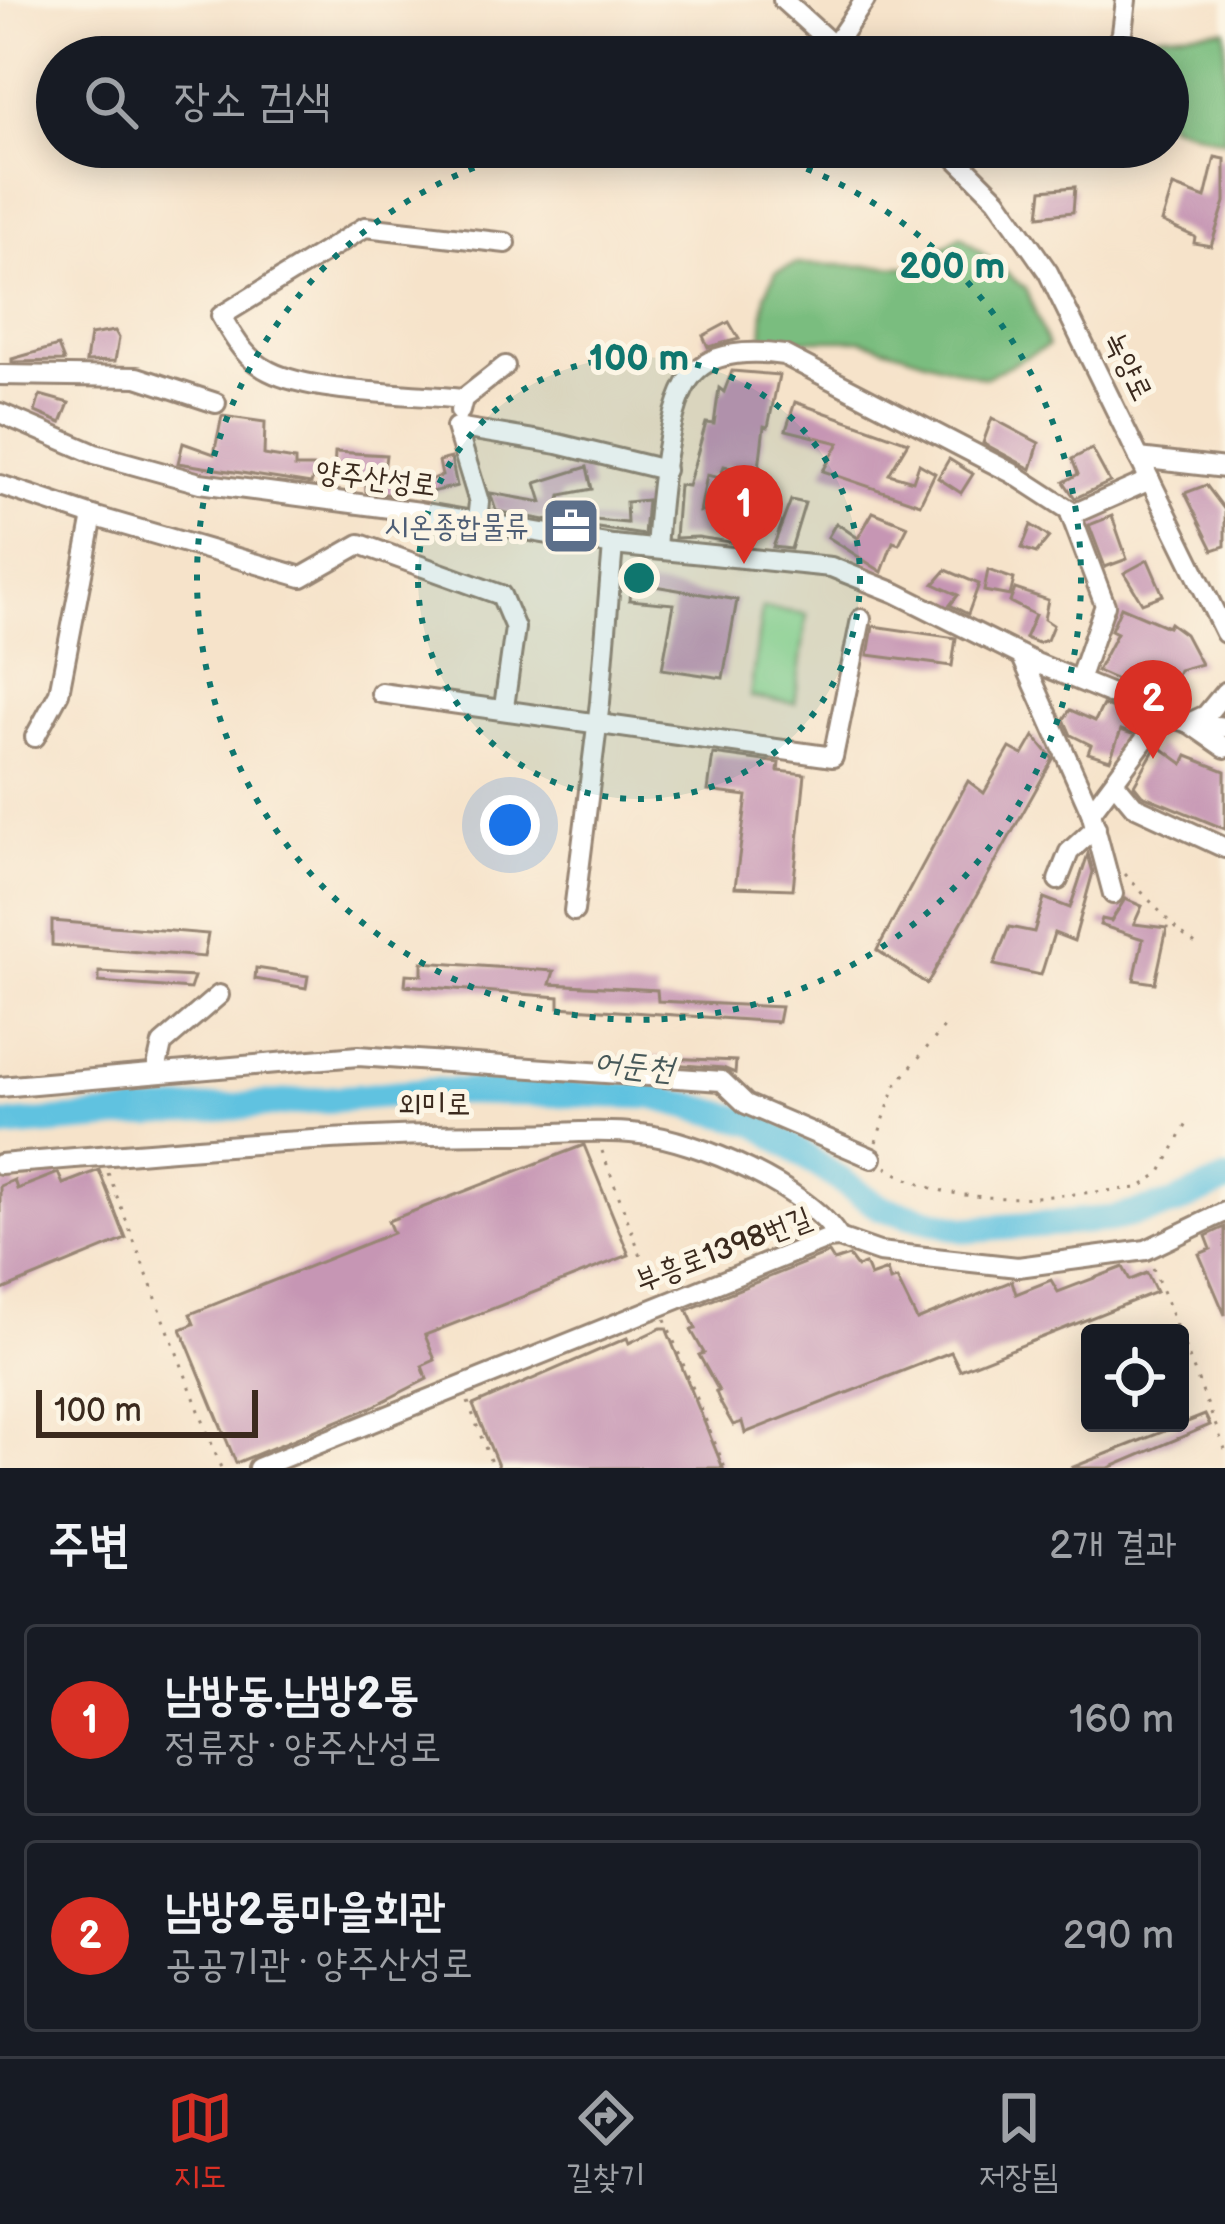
<!DOCTYPE html>
<html lang="ko">
<head>
<meta charset="utf-8">
<style>
	:root { --surface:#171b24; --page:#20242c; --text:#f1f3f6; --muted:#9ea1a6; --line:#363941; --accent:#d93025 }
	body { margin:0; font-family:"Balsamiq Sans","Poor Story",sans-serif; background:var(--page); color:var(--text) }
	.controls { position:absolute; right:36px; bottom:36px; display:grid; overflow:hidden; border-radius:12px; box-shadow:0 6px 30px #0003 }
	.controls button { width:108px; height:108px; display:grid; place-items:center; padding:0; border:0; border-bottom:3px solid var(--line); background:var(--surface); color:var(--text); font:60px sans-serif }
	.scale { position:absolute; left:36px; bottom:30px; width:222px; box-sizing:border-box; padding-left:12px; border:6px solid #3b2a1e; border-top:0; font-size:33px; line-height:42px; white-space:nowrap; color:#3b2a1e; -webkit-text-stroke:9px #fcf5e5; paint-order:stroke }
	.you { position:absolute; left:510px; top:825px; width:42px; height:42px; margin:-30px; border:9px solid #fff; border-radius:50%; background:#1a73e8; box-shadow:0 0 0 18px #1a73e833 }
	.badge { display:grid; place-items:center; width:78px; height:78px; border-radius:50%; background:var(--accent); color:#fff; font-size:39px; font-weight:700 }
	.pin { position:absolute; translate:-50% -99px; filter:drop-shadow(0 3px 6px #0008) }
	.pin::after { content:''; position:absolute; top:63px; width:42px; height:36px; background:inherit; clip-path:polygon(0 0,100% 0,50% 100%) }
	.list { margin:0; padding:0; list-style:none }
	h2 { display:flex; justify-content:space-between; align-items:center; height:156px; margin:0; padding:0 48px; font-size:51px }
	h2 small { font-size:39px; font-weight:400; color:var(--muted) }
	.list li { display:grid; grid-template-columns:78px 1fr auto; gap:36px; align-items:center; box-sizing:border-box; height:192px; margin:0 24px 24px; padding:0 24px; border:3px solid var(--line); border-radius:12px }
	.list b { display:block; font-size:45px; white-space:nowrap }
	.list p { margin:0; font-size:39px; white-space:nowrap; color:var(--muted) }
	.list em { font-size:39px; font-style:normal; color:var(--muted) }
	.icon { flex:none; width:66px; height:66px; fill:none; stroke:currentColor; stroke-width:2; stroke-linecap:round; stroke-linejoin:round }
	.map { position:relative; flex:none; width:1225px; height:1468px; overflow:hidden }
	.search { position:absolute; background:var(--surface); box-shadow:0 6px 30px #0003; left:36px; right:36px; top:36px; height:132px; display:flex; align-items:center; gap:30px; box-sizing:border-box; padding:0 42px; border-radius:66px; color:var(--muted); font-size:45px }
	.sheet { height:588px; background:var(--surface) }
	nav { display:flex; justify-content:space-around; align-items:center; box-sizing:border-box; height:168px; border-top:3px solid var(--line); background:var(--surface); font-size:33px; color:var(--muted) }
	nav a { display:grid; justify-items:center; gap:6px }
	nav .on { color:var(--accent) }
	.map>svg:first-child { display:block }
	.green { fill:#99de96; stroke:#6a845a; stroke-width:3 }
	.forest { fill:#7abd7f; stroke:#5a744e; stroke-width:3 }
	.lines { fill:none; stroke-linecap:round; stroke-linejoin:round }
	.river { stroke:#61c2e0; stroke-width:27 }
	.building { fill:#c696b4; fill-rule:evenodd }
	.minor-casing { stroke:#988674; stroke-width:24 }
	.path { stroke:#988674; stroke-width:3; stroke-dasharray:3 9; stroke-linecap:butt }
	.minor { stroke:#fff; stroke-width:18 }
	.ring { fill:none; stroke:#0f766e; stroke-width:6; stroke-dasharray:6 12 }
	.labels { text-anchor:middle; stroke-width:10; stroke-linejoin:round; paint-order:stroke }
	.street-label { font-size:30px; fill:#3b2a1e; stroke:#fcf5e5 }
	.service-label { font-size:30px; fill:#4e5e75; stroke:#fcf5e5; text-anchor:end }
	.water-label { font-size:33px; font-style:italic; fill:#465858; stroke:#fcf5e5 }
	.centre { fill:#0f766e; stroke:#fcf5e5; stroke-width:6 }
	.ring-label { font-size:36px; text-anchor:middle; font-weight:bold; fill:#0f766e; stroke:#fcf5e5; stroke-width:10; stroke-linejoin:round; paint-order:stroke }
</style>
</head>
<body>
<div class="map">
<svg width="1225" height="1468" viewBox="0 0 1225 1468">
	<rect width="100%" height="100%" fill="#fcf5e5"/>
	<filter id="ink" filterUnits="userSpaceOnUse"><feTurbulence type="fractalNoise" baseFrequency=".00833" numOctaves="2"/><feDisplacementMap in="SourceGraphic" scale="24" xChannelSelector="R" yChannelSelector="G"/><feConvolveMatrix kernelMatrix="1 2 1 2 8 2 1 2 1" color-interpolation-filters="sRGB"/></filter>
	<filter id="wash" filterUnits="userSpaceOnUse"><feTurbulence type="fractalNoise" baseFrequency=".004" numOctaves="4" result="noise"/><feDisplacementMap in="SourceGraphic" scale="48" xChannelSelector="R" yChannelSelector="G"/><feGaussianBlur stdDeviation="2.7" result="paint"/><feColorMatrix in="noise" values="0 0 0 0 0 0 0 0 0 0 0 0 0 0 0 0 0 1.4 0 .05"/><feComposite in="paint" operator="in"/></filter>
	<g filter="url(#wash)">
		<rect width="100%" height="100%" fill="#f6e3ca"/>
		<path class="green" d="M762,608L807,614L795,703L750,697Z"/>
		<g class="forest">
			<path d="M1225,29V141L1168,124V57H1154L1153,34Z"/>
			<path d="M961,236L1026,289L1048,346L984,378L861,340H762L765,295L776,272L796,264L912,267Z"/>
		</g>
		<g class="lines">
			<path class="river" d="M0,1126L433,1091L651,1096L757,1123L881,1208L966,1230L1112,1219L1174,1204L1225,1181"/>
		</g>
		<g id="blocks">
			<g class="building">
				<path d="M1215,157L1225,159V202L1211,246L1194,243L1195,237L1162,222L1173,186L1205,198Z"/>
				<path d="M1075,187L1073,212L1039,216L1042,190Z"/>
				<path d="M729,322L739,339L708,347L703,336Z"/>
				<path d="M115,331L119,338L115,361L86,362L90,335Z"/>
				<path d="M58,346L64,361L12,362V359Z"/>
				<path d="M732,371L779,375L768,427L764,426L759,468L764,490L756,522L752,514L748,545L698,537L675,538L679,485L688,486L706,423L714,424L719,388L724,392ZM724,466L741,470L750,500L732,496L727,511L700,512L707,475L720,478Z"/>
				<path d="M40,395L69,403L61,423L35,412Z"/>
				<path d="M795,402L908,442L889,474L913,481L919,464L935,473L920,504L823,471L839,443L786,430Z"/>
				<path d="M222,416L265,422L264,455L295,460V467H316L311,484L178,463L183,443L214,454Z"/>
				<path d="M992,418L1039,443L1031,469L983,443Z"/>
				<path d="M1092,449L1110,482L1075,498L1064,482L1078,474L1072,459Z"/>
				<path d="M335,452L386,455L383,479H398L399,496L366,491V475H334Z"/>
				<path d="M451,458L457,486L431,492L428,480L442,476L439,461Z"/>
				<path d="M949,459L973,474L961,493L938,478Z"/>
				<path d="M587,467L592,489L561,495L556,522L496,511L490,493L542,502L536,483Z"/>
				<path d="M1206,485L1225,510V546L1213,550L1185,493Z"/>
				<path d="M647,500L644,535L572,524L574,518L627,523L626,502Z"/>
				<path d="M791,500L805,503L791,549L773,547Z"/>
				<path d="M873,512L908,526L899,544L893,542L882,572L828,537L836,523L858,538Z"/>
				<path d="M1112,516L1127,559L1105,567L1089,525Z"/>
				<path d="M1031,525L1049,537L1036,553L1022,548Z"/>
				<path d="M1148,560L1163,595L1142,603L1124,573Z"/>
				<path d="M946,570L979,584L968,614L950,605L958,595L934,584Z"/>
				<path d="M988,570L1014,579L1010,596L984,591Z"/>
				<path d="M631,582L737,600L723,678L662,669L674,604L629,600Z"/>
				<path d="M1015,589L1048,600L1044,619L1053,625L1047,640L1038,643L1025,638L1035,615L1010,602Z"/>
				<path d="M1121,607L1168,627L1170,623L1185,634L1201,664L1179,670L1177,675L1170,672L1158,698L1097,671L1117,633L1111,630Z"/>
				<path d="M873,626L956,638L952,666L868,655Z"/>
				<path d="M1103,705L1142,721L1132,734L1121,730L1110,760L1088,753L1091,745L1071,735L1064,719L1070,710L1095,721Z"/>
				<path d="M1034,736L1053,759L927,984L877,950L968,781L984,793L1010,748L1023,755Z"/>
				<path d="M1157,745L1183,764L1187,756L1225,771V829L1142,795L1134,785Z"/>
				<path d="M713,754L779,763L778,771L805,774L793,889L735,887L747,796L708,791Z"/>
				<path d="M1088,854L1093,872L1074,941L1054,933L1041,975L994,965L1009,927L1034,932L1044,898L1070,908Z"/>
				<path d="M1125,899L1142,906L1134,924L1167,928L1155,983L1134,980L1143,939L1100,925L1102,919L1111,921Z"/>
				<path d="M52,921L208,934L204,957L52,945Z"/>
				<path d="M422,962L554,971L550,984L657,990L658,1001L781,1007L778,1022L559,1007V997L405,985L406,974L422,975Z"/>
				<path d="M256,968L308,976L306,988L255,979Z"/>
				<path d="M99,972L194,977L190,989L99,982Z"/>
				<path d="M621,1056L736,1061L735,1073L723,1068L620,1060Z"/>
				<path d="M584,1145L629,1255L425,1335L435,1360L422,1366L427,1379L372,1407L236,1463L181,1329L194,1324L190,1314L393,1233L388,1221Z"/>
				<path d="M99,1170L126,1239L0,1291V1186L14,1180L17,1189L58,1173L63,1184Z"/>
				<path d="M1225,1227V1315L1199,1254L1211,1249L1206,1236Z"/>
				<path d="M829,1253L834,1261L849,1256L857,1267L865,1264L870,1276L887,1270L890,1281L897,1279L917,1320L1012,1281L1016,1294L1051,1280L1058,1292L1123,1267L1130,1280L1147,1273L1156,1292L960,1370L951,1352L745,1433L742,1422L733,1425L721,1404L716,1392L719,1391L699,1355L704,1353L691,1330L696,1329L687,1310Z"/>
				<path d="M661,1328H666L723,1468H499L473,1405L627,1338L629,1343Z"/>
				<path d="M1205,1415L1210,1425L1109,1468H1071Z"/>
			</g>
		</g>
	</g>
	<g filter="url(#ink)">
		<use href="#blocks" fill-opacity="0" stroke="#988674" stroke-width="3"/>
		<g class="lines">
			<defs>
				<g id="minor">
					<path d="M783,0L846,57"/>
					<path d="M834,46L865,0"/>
					<path d="M1113,57L1122,33L1126,0"/>
					<path d="M945,147L997,199L1048,272L1225,633"/>
					<path d="M0,375L137,377L216,403"/>
					<path d="M463,399C410,393 314,394 269,371C245,359 234,338 221,316L365,227L506,243"/>
					<path d="M460,411L463,399L505,366"/>
					<path d="M0,413L95,454L200,483L420,512L613,545L831,567L896,593L1036,663L1163,715L1189,723L1225,727"/>
					<path d="M1139,458L1225,468"/>
					<path d="M0,485L93,516L302,577L360,544L501,595L515,628L504,707"/>
					<path d="M1071,515L1150,480"/>
					<path d="M477,521L479,502L456,427L558,444L665,470"/>
					<path d="M656,549C659,508 666,403 694,373C715,350 756,351 784,355L1012,473L1069,510L1105,605L1079,680"/>
					<path d="M1022,657L1091,812L1113,894"/>
					<path d="M381,693L833,757L861,619"/>
					<path d="M1189,723L1206,715L1225,692"/>
					<path d="M1189,723L1225,748"/>
					<path d="M35,737L59,693L93,516"/>
					<path d="M1115,783L1134,806L1225,848"/>
					<path d="M1091,812L1163,715"/>
					<path d="M1058,880L1069,852L1096,827"/>
					<path d="M574,911L600,702L613,545"/>
					<path d="M156,1071L162,1044L219,995"/>
					<path d="M0,1087L358,1056L722,1081L746,1104L872,1158"/>
					<path d="M0,1164C171,1151 340,1133 512,1134C554,1134 599,1129 640,1134C695,1139 810,1189 839,1238"/>
					<path d="M258,1468L827,1239L839,1238L879,1252L1018,1267L1146,1250L1225,1212"/>
				</g>
			</defs>
			<use href="#minor" class="minor-casing"/>
			<g class="path">
				<path d="M1125,874L1178,931L1201,948"/>
				<path d="M876,1142L895,1086L945,1026"/>
				<path d="M602,1151L653,1288"/>
				<path d="M886,1167C959,1215 1056,1194 1139,1188L1161,1172L1189,1120"/>
				<path d="M108,1173L221,1468"/>
				<path d="M1153,1268L1179,1333"/>
				<path d="M665,1319L725,1468"/>
				<path d="M1180,1335L1225,1449"/>
				<path d="M468,1402L493,1468"/>
			</g>
			<use href="#minor" class="minor"/>
		</g>
	</g>
	<circle cx="639" cy="578" r="221" fill="#0f766e" fill-opacity=".12"/>
	<g class="ring">
		<circle cx="639" cy="578" r="221"/>
		<path d="M738 147A442 442 0 1 1 540 147"/>
	</g>
	<defs>
		<symbol id="office-square" viewBox="-11 -11 22 22"><rect x="-9" y="-9" width="18" height="18" rx="4" fill="#5c6f8a" stroke="#fcf5e5"/><path d="M-6-3h4V-5.5h4V-3h4V5H-6ZM-1-4.5V-3h2v-1.5ZM-6 0V1H6V0Z" fill="#fff"/></symbol>
	</defs>
	<g fill-rule="evenodd">
		<use href="#office-square" x="538" y="493" width="66" height="66"/>
	</g>
	<g class="labels">
		<g class="street-label">
			<text transform="translate(1129 366) rotate(64)" y="10">녹양로</text>
			<text transform="translate(376 478) rotate(7)" y="10">양주산성로</text>
			<text x="434" y="1114">외미로</text>
			<text transform="translate(723 1249) rotate(-21)" y="10">부흥로1398번길</text>
		</g>
		<g class="service-label">
			<text x="529" y="536">시온종합물류</text>
		</g>
		<g class="water-label">
			<text transform="translate(634 1064) rotate(6)" y="12">어둔천</text>
		</g>
	</g>
	<circle cx="639" cy="578" r="18" class="centre"/>
	<g class="ring-label">
		<text x="952" y="278">200 m</text>
		<text x="639" y="370">100 m</text>
	</g>
</svg>
<div class="controls">
<button><svg class="icon" aria-label="locate" viewBox="0 0 24 24"><circle cx="12" cy="12" r="6"/><path d="M12 2v4M12 18v4M2 12h4M18 12h4"/></svg></button>
</div>
<div class="scale">100 m</div>
<div class="you"></div>
<div class="pin badge" style="left:744px;top:564px">1</div>
<div class="pin badge" style="left:1153px;top:759px">2</div>
<div class="search"><svg class="icon" aria-label="search" viewBox="0 0 24 24"><circle cx="10" cy="10" r="6"/><path d="M15 15l6 6"/></svg>장소 검색</div>
</div>
<section class="sheet">
<h2>주변<small>2개 결과</small></h2>
<ul class="list">
<li><span class="badge">1</span><div><b>남방동.남방2통</b><p>정류장 · 양주산성로</p></div><em>160 m</em></li>
<li><span class="badge">2</span><div><b>남방2통마을회관</b><p>공공기관 · 양주산성로</p></div><em>290 m</em></li>
</ul>
</section>
<nav>
<a class="on"><svg class="icon" aria-label="map" viewBox="0 0 24 24"><path d="M3 6l6-2 6 2 6-2v14l-6 2-6-2-6 2zM9 4v14M15 6v14"/></svg>지도</a>
<a><svg class="icon" aria-label="directions" viewBox="0 0 24 24"><path d="M12 3l9 9-9 9-9-9zM9 14v-3h6M13 9l2 2-2 2"/></svg>길찾기</a>
<a><svg class="icon" aria-label="saved" viewBox="0 0 24 24"><path d="M7 4h10v16l-5-4-5 4z"/></svg>저장됨</a>
</nav>
</body>
</html>
